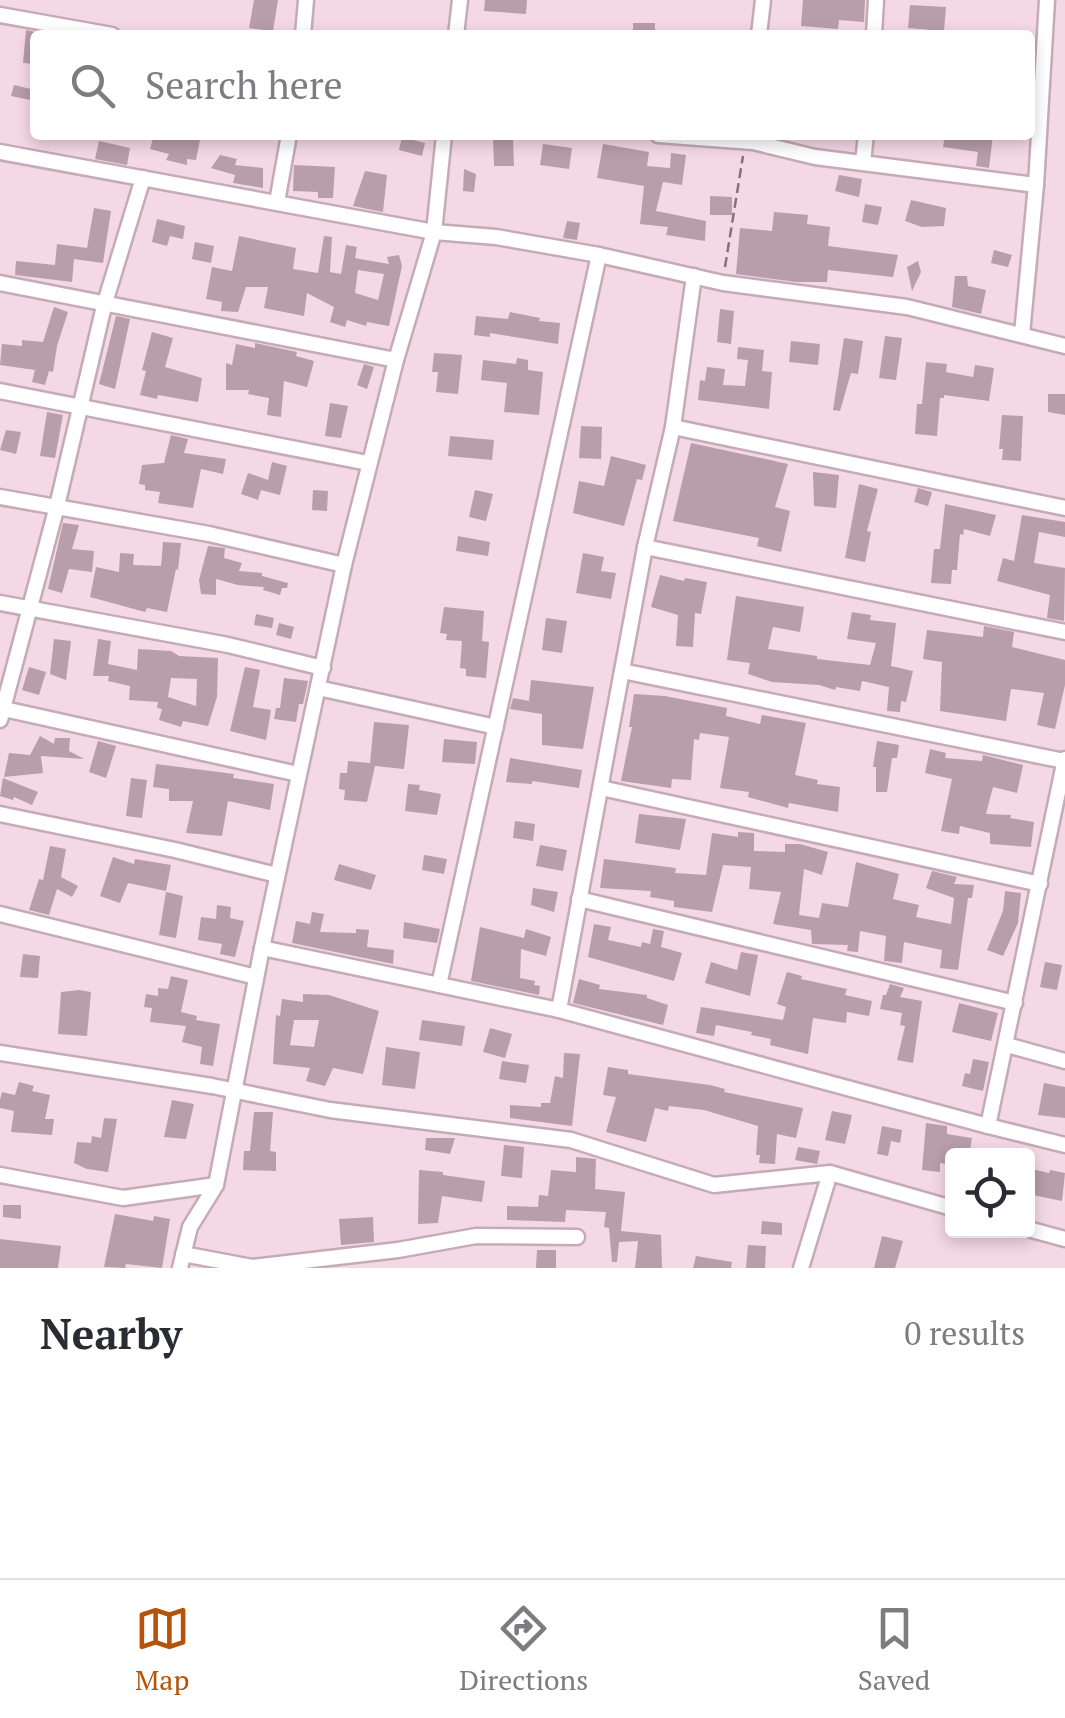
<!DOCTYPE html>
<html lang="en">
<head>
<meta charset="utf-8">
<style>
	:root { --surface:#fff; --page:#f7f7f7; --text:#2b2b33; --muted:#7c7c81; --line:#e1e1e2; --accent:#b45309 }
	body { margin:0; font-family:"PT Serif",serif; background:var(--page); color:var(--text) }
	.controls { position:absolute; right:30px; bottom:30px; display:grid; overflow:hidden; border-radius:10px; box-shadow:0 5px 15px #0003 }
	.controls button { width:90px; height:90px; display:grid; place-items:center; padding:0; border:0; border-bottom:2px solid var(--line); background:var(--surface); color:var(--text); font:50px sans-serif }
	.list { margin:0; padding:0; list-style:none }
	h2 { display:flex; justify-content:space-between; align-items:center; height:130px; margin:0; padding:0 40px; font-size:42px }
	h2 small { font-size:32px; font-weight:400; color:var(--muted) }
	.icon { flex:none; width:55px; height:55px; fill:none; stroke:currentColor; stroke-width:2; stroke-linecap:round; stroke-linejoin:round }
	.map { position:relative; flex:none; width:1065px; height:1268px; overflow:hidden }
	.search { position:absolute; background:var(--surface); box-shadow:0 5px 15px #0003; left:30px; right:30px; top:30px; height:110px; display:flex; align-items:center; gap:25px; box-sizing:border-box; padding:0 35px; border-radius:10px; color:var(--muted); font-size:38px }
	.sheet { height:310px; background:var(--surface) }
	nav { display:flex; justify-content:space-around; align-items:center; box-sizing:border-box; height:140px; border-top:2px solid var(--line); background:var(--surface); font-size:28px; color:var(--muted) }
	nav a { display:grid; justify-items:center; gap:5px }
	nav .on { color:var(--accent) }
	.map>svg:first-child { display:block }
	.building { fill:#b89dab; fill-rule:evenodd }
	.lines { fill:none; stroke-linecap:round; stroke-linejoin:round }
	.minor-casing { stroke:#c5aab8; stroke-width:19 }
	.path { stroke:#84717a; stroke-width:2.5; stroke-dasharray:10 5; stroke-linecap:butt }
	.minor { stroke:#fff; stroke-width:14 }
</style>
</head>
<body>
<div class="map">
<svg width="1065" height="1268" viewBox="0 0 1065 1268">
	<rect width="100%" height="100%" fill="#f5d8e6"/>
	<g class="building">
		<path d="M254,0H278L273,31L249,28Z"/>
		<path d="M485,0H527L526,14L484,11Z"/>
		<path d="M803,0H865L864,22L839,20L838,29L801,26Z"/>
		<path d="M910,5L946,7L944,31L908,28Z"/>
		<rect x="633" y="23" width="22" height="12"/>
		<path d="M26,30L35,32V64L23,63Z"/>
		<path d="M14,85L35,90V101L11,96Z"/>
		<path d="M154,135L200,140L196,160L187,159V165L166,160L169,154L150,149Z"/>
		<path d="M945,135H993L989,168L976,166L978,152L943,147Z"/>
		<path d="M402,137L425,143L422,156L399,150Z"/>
		<path d="M493,138H513L514,166H494Z"/>
		<path d="M99,141L130,148L127,165L95,159Z"/>
		<path d="M543,144L572,148L569,169L540,165Z"/>
		<path d="M603,144L649,152L647,166L670,168L671,153L686,155L682,185L663,182L656,211L706,221L705,241L666,235L668,227L640,224L644,186L597,178Z"/>
		<path d="M220,155L237,159L235,165L263,168V188L233,183L235,175L211,168Z"/>
		<path d="M294,165L335,167L333,198H318V192L293,191Z"/>
		<path d="M464,169L476,174L474,192L463,191Z"/>
		<path d="M365,171L387,175L383,212L353,206Z"/>
		<path d="M839,175L862,179L859,197L835,191Z"/>
		<path d="M710,196L732,197V215H710Z"/>
		<path d="M911,200L946,208L944,226L922,227L905,221Z"/>
		<path d="M865,204L882,207L878,225L862,222Z"/>
		<path d="M94,208L111,211L103,263L74,259L72,282L15,275L16,261L55,265L57,244L87,248Z"/>
		<path d="M774,212L808,215L807,224L830,227L828,246L898,255L893,277L828,270L827,282H796L736,274L740,228L772,231Z"/>
		<path d="M157,219L185,226L183,239L170,236L167,246L152,242Z"/>
		<path d="M567,221L580,223L577,240L563,238Z"/>
		<path d="M239,236L296,248L293,269L318,273L324,236L332,237L330,272L341,274L346,245L357,247L355,258L360,259L389,264L387,257L399,255L402,266L389,326L367,322L366,326L347,320L345,327L330,322L334,307L307,293L304,316L264,308L268,287H246L238,312L221,311L222,302L206,299L212,267L232,271ZM358,270L384,274L378,300L355,293Z"/>
		<path d="M195,242L214,246L211,263L192,259Z"/>
		<path d="M994,250L1012,255L1008,267L991,263Z"/>
		<path d="M918,261L921,272L912,291L907,267Z"/>
		<path d="M955,276H967L968,286L986,290L981,314L952,307Z"/>
		<path d="M54,307L68,312L57,346L53,372L49,371L45,385L32,382L35,370L0,365L2,344L22,346V340L43,342Z"/>
		<path d="M720,309L734,311L731,344L717,342Z"/>
		<path d="M510,312L540,318L539,321L560,323L558,344L490,333V337L474,335L476,316L508,319Z"/>
		<path d="M116,316L130,319L115,389L99,384Z"/>
		<path d="M152,332L173,338L165,367L202,378L198,402L158,395L157,399L140,395L146,371L142,370Z"/>
		<path d="M885,336L902,338L896,380L879,378Z"/>
		<path d="M844,338L863,341L858,374L851,373L840,411L833,410Z"/>
		<path d="M791,341L820,344L818,365L789,362Z"/>
		<path d="M255,343L297,352L296,356L314,361L307,387L284,381L281,417L267,415L269,398L248,394L249,390H226V363L232,365L236,344L255,348Z"/>
		<path d="M738,347L764,350L762,371L772,372L769,409L698,400L700,380L705,381L707,367L725,369L723,385L745,386L748,360L737,359Z"/>
		<path d="M434,353L462,355L458,394L436,392L438,372H432Z"/>
		<path d="M517,358L528,360V370L543,372L539,415L504,412L507,383L481,380L483,360L516,364Z"/>
		<path d="M926,362L947,364L946,372L973,377L975,365L994,368L989,401L944,395V398H940L937,436L915,434L917,404H922Z"/>
		<path d="M364,364L374,367L367,389L357,385Z"/>
		<path d="M1048,394H1065V415L1048,412Z"/>
		<path d="M330,403L348,406L341,438L325,436Z"/>
		<path d="M47,412L63,415L55,458L40,456Z"/>
		<path d="M1002,415L1023,416L1021,461L1002,460L1003,449H999Z"/>
		<path d="M581,426L602,427L601,459L579,458Z"/>
		<path d="M6,430L21,432L16,454L0,450Z"/>
		<path d="M171,435L188,439L184,453L226,459L223,474L201,469L193,508L158,503L160,492L145,490V485L139,484L142,465L164,463Z"/>
		<path d="M450,436L494,440L492,460L448,456Z"/>
		<path d="M691,443L788,464L775,507L790,511L781,552L757,546L759,538L673,521Z"/>
		<path d="M611,456L646,465L642,480L637,479L624,526L573,513L579,481L604,486Z"/>
		<path d="M272,462L287,466L280,495L261,490L258,500L241,494L248,473L268,480Z"/>
		<path d="M813,472L839,475L836,508L814,506Z"/>
		<path d="M859,484L878,489L867,531L871,532L865,562L845,558Z"/>
		<path d="M918,488L932,492L928,506L914,502Z"/>
		<path d="M313,490L328,491L327,511L312,510Z"/>
		<path d="M475,490L493,494L486,521L469,517Z"/>
		<path d="M945,504L996,515L990,536L964,529L963,535L960,534L957,570H952L951,584L931,583L934,549H940Z"/>
		<path d="M1022,515L1065,522V537L1039,532L1034,563L1065,568L1064,621L1047,618L1050,595L997,581L1003,558L1014,561Z"/>
		<path d="M63,523L79,525L72,549L94,551L92,572L69,569L62,593L48,589Z"/>
		<path d="M458,536L490,542L488,556L456,551Z"/>
		<path d="M163,542L181,543L178,570L176,569L167,612L147,608L145,612L90,597L96,567L119,572L120,553L134,554L133,565L161,566Z"/>
		<path d="M208,546L225,548L224,558L242,563L239,571L262,573V576L288,583L287,588H282L280,595L263,590L264,587L238,585L216,579V595L201,594L199,580Z"/>
		<path d="M583,553L604,557L601,571L616,573L611,599L576,593Z"/>
		<path d="M660,575L684,581L685,578L707,582L701,614L695,613L693,647L676,646L678,615L651,607Z"/>
		<path d="M736,596L804,607L800,632L773,627L768,649L817,656V659L870,665L876,643L847,639L852,612L871,615L870,620L896,623L891,666L913,671L906,702L901,701L900,712L887,711L889,687L862,681L860,691L836,687L835,690L819,685L772,682L748,674L750,663L727,660Z"/>
		<path d="M444,607L484,611L482,641L489,642L486,678L466,676V669L460,668L462,641L446,640L447,634L440,633Z"/>
		<path d="M256,614L274,618L272,628L254,625Z"/>
		<path d="M546,618L567,621L562,653L542,650Z"/>
		<path d="M279,623L294,627L291,639L276,635Z"/>
		<path d="M984,626L1014,632L1012,647L1065,660V685L1055,729L1037,725L1044,693L1011,689L1006,721L940,711L942,662L923,659L927,630L983,637Z"/>
		<path d="M54,639L71,641L66,680L50,674Z"/>
		<path d="M98,639L111,641L108,664L137,670L138,649L171,651L179,656L218,658L217,697L208,726L183,721L181,727L159,720L162,709L157,708L158,702L129,700L130,686L108,681L109,676H93ZM171,678L197,679L196,706L168,697Z"/>
		<path d="M29,667L46,672L39,695L22,690Z"/>
		<path d="M245,667L260,670L253,707L271,710L266,740L230,731Z"/>
		<path d="M284,678L308,681L303,704H299L296,722L274,719L276,708H280Z"/>
		<path d="M531,680L594,687L583,749L542,745V714L510,709L513,698L529,701Z"/>
		<path d="M634,694L665,696L727,708L726,716L760,724L762,715L806,723L795,775L818,780L817,784L840,787L838,812L789,803L788,808L748,797L749,792L720,788L729,737L700,733L699,740L694,739L691,780L672,779L671,788L621,781L632,727H629Z"/>
		<path d="M374,722L409,725L404,769L375,766L367,802L344,800L345,790L339,789L340,773H347L348,761L370,763Z"/>
		<path d="M40,736L54,744L55,738H70L69,751L84,759L41,756L43,773L4,777L9,753L30,755Z"/>
		<path d="M444,739L477,742L475,764L442,762Z"/>
		<path d="M98,741L116,746L106,778L89,772Z"/>
		<path d="M877,741L899,745L897,758H892L887,792H876V767H873Z"/>
		<path d="M930,749L946,753L945,758L982,761L983,755L1023,765L1017,793L993,787L986,814L1011,815L1010,818L1034,822L1031,847L990,844V833L960,826L959,834L941,831L952,779L925,773Z"/>
		<path d="M510,758L582,770L579,788L532,781V784L506,782Z"/>
		<path d="M156,764L234,774L233,778L274,784L270,810L228,801L222,836L186,833L193,801H169V789L153,787Z"/>
		<path d="M3,778L38,792L32,805L14,797L13,800L0,796Z"/>
		<path d="M131,778L147,780L142,818L126,816Z"/>
		<path d="M408,784L420,785L419,790L441,794L437,815L405,811Z"/>
		<path d="M639,814L686,819L680,850L635,843Z"/>
		<path d="M515,821L535,824L533,841L513,838Z"/>
		<path d="M738,832L754,833V851L785,852V844H800L828,852L822,875L804,869L799,915L819,918L822,903L848,907L856,862L899,874L893,899L919,905L916,917L951,924L954,898L926,888L932,871L957,877L954,884L974,885L972,898H968L958,970L940,968L942,950L904,942L902,963L884,961L886,936L860,931L858,952L847,951L848,945L812,944L811,930L773,924L781,892L749,889L751,867L723,865L712,912L674,907V901L650,897L651,891L600,888L604,859L676,868L675,873L706,875L712,833L738,837Z"/>
		<path d="M540,845L567,850L563,871L536,866Z"/>
		<path d="M50,846L66,849L61,877L78,886L72,897L57,889L49,915L29,910L39,879L43,880Z"/>
		<path d="M424,855L447,859L444,874L422,870Z"/>
		<path d="M113,857L134,864L135,859L171,865L166,891L128,883L120,903L100,896Z"/>
		<path d="M339,864L376,875L371,890L334,880Z"/>
		<path d="M533,888L558,892L554,912L531,905Z"/>
		<path d="M1005,891L1021,893L1018,923L1003,956L987,950L1003,911Z"/>
		<path d="M166,892L183,896L176,938L159,935Z"/>
		<path d="M217,905L231,907L230,918L244,921L235,957L220,954L222,944L198,940L201,917L216,919Z"/>
		<path d="M312,912L324,914L320,932L356,933V929L369,930L367,947L394,950L393,964L292,943L296,921L310,924Z"/>
		<path d="M404,922L440,929L437,943L403,938Z"/>
		<path d="M594,924L611,927L608,940L641,947L642,942L650,944L653,929L664,931L661,947L682,953L674,981L588,957Z"/>
		<path d="M480,927L524,938L526,929L551,937L546,956L521,949L520,978L535,981L534,985L540,986L539,995L471,981Z"/>
		<path d="M741,952L758,955L750,996L705,983L711,962L737,970Z"/>
		<path d="M23,954L40,956L38,978L20,977Z"/>
		<path d="M1045,962L1062,965L1057,990L1040,987Z"/>
		<path d="M787,972L802,976L801,979L847,989L845,995L872,1001L869,1016L847,1012L846,1023L813,1018L808,1054L770,1045L771,1039L751,1035L752,1032L716,1025L714,1036L696,1033L701,1007L783,1020L786,1007L777,1004Z"/>
		<path d="M171,976L188,980L181,1012L197,1016L196,1020L220,1024L213,1066L200,1064L202,1047L182,1042L186,1026L150,1022L152,1008L144,1007L146,994L158,996V988L168,989Z"/>
		<path d="M579,979L600,985L599,989L647,995V998L668,1005L663,1025L573,1003Z"/>
		<path d="M890,984L904,988L900,997L922,1001L913,1063L897,1060L905,1026L900,1025L902,1013L880,1009L883,995H886Z"/>
		<path d="M79,990L91,992L87,1036L58,1034L61,992Z"/>
		<path d="M303,994L329,995L379,1011L363,1074L333,1068L325,1086L306,1081L310,1068L273,1064L276,1015L280,1016L282,999L303,1002ZM294,1020H319L314,1047L290,1045Z"/>
		<path d="M959,1003L998,1013L991,1041L952,1032Z"/>
		<path d="M422,1020L465,1026L462,1046L419,1040Z"/>
		<path d="M490,1028L512,1034L505,1058L483,1052Z"/>
		<path d="M386,1047L420,1052L415,1089L382,1085Z"/>
		<path d="M564,1053L580,1054L572,1126L510,1118V1105L541,1107V1103H550L555,1076L563,1078Z"/>
		<path d="M973,1059L989,1062L983,1091L962,1086L965,1073L970,1074Z"/>
		<path d="M502,1061L529,1065L526,1083L499,1079Z"/>
		<path d="M608,1067L628,1070V1074L710,1085L725,1089L724,1092L803,1108L796,1138L777,1134L775,1164L759,1163L760,1155H756L758,1126L704,1110L669,1106L668,1111L655,1108L646,1142L606,1132L616,1097L603,1095Z"/>
		<path d="M19,1082L34,1086L32,1091L50,1095L45,1119H54L52,1135L11,1132L14,1111L0,1108V1100L2,1092L15,1095Z"/>
		<path d="M1044,1083L1065,1087V1118L1038,1115Z"/>
		<path d="M172,1100L194,1104L186,1139L164,1137Z"/>
		<path d="M832,1111L852,1115L845,1144L825,1140Z"/>
		<path d="M254,1112H273L270,1151L276,1152V1171L243,1170L244,1151H250Z"/>
		<path d="M104,1118L117,1119L108,1172L87,1169L74,1163L77,1142L91,1143L92,1136L101,1138Z"/>
		<path d="M926,1123L947,1126V1134L972,1138L969,1156H952V1165L940,1163V1172L922,1170Z"/>
		<path d="M882,1126L902,1130L900,1143L891,1141L888,1156L877,1154Z"/>
		<path d="M426,1138H455L450,1154L425,1150Z"/>
		<path d="M504,1145L524,1147L522,1178L501,1176Z"/>
		<path d="M798,1147L820,1151L817,1164L795,1160Z"/>
		<path d="M576,1157L596,1159L595,1189L625,1192L621,1231L661,1235L662,1268H635L638,1241L619,1242L617,1262H612L609,1228L604,1227L606,1212L566,1210L565,1222L507,1220V1206L538,1207L539,1195L548,1196L551,1170L576,1172Z"/>
		<path d="M1028,1168L1049,1173L1050,1170L1065,1173L1062,1201L1028,1194Z"/>
		<path d="M419,1170L443,1172V1175L485,1181L482,1202L442,1196L438,1223L418,1224Z"/>
		<path d="M3,1205H21V1219L3,1217Z"/>
		<path d="M115,1214L153,1221L154,1216L170,1219L162,1268L126,1264L125,1268L104,1267Z"/>
		<path d="M373,1217L374,1242L341,1245L339,1219Z"/>
		<path d="M762,1221L782,1223V1235L761,1234Z"/>
		<path d="M882,1236L903,1241L895,1268H874Z"/>
		<path d="M0,1239L61,1246L58,1268H0Z"/>
		<path d="M748,1245L766,1246L765,1268H746Z"/>
		<path d="M537,1250H556V1268H536Z"/>
		<path d="M696,1256L732,1262L731,1268H693Z"/>
	</g>
	<g class="lines">
		<defs>
			<g id="minor">
				<path d="M0,15L112,35"/>
				<path d="M303,35L306,0"/>
				<path d="M456,35L460,0"/>
				<path d="M759,35L763,0"/>
				<path d="M874,35L876,0"/>
				<path d="M658,135L753,142L815,157L1036,185"/>
				<path d="M0,152L434,232L496,237L599,255L723,283L907,307L1065,346"/>
				<path d="M863,162L866,135"/>
				<path d="M277,202L289,135"/>
				<path d="M0,283L396,360"/>
				<path d="M1022,334L1036,185L1047,0"/>
				<path d="M0,391L368,463"/>
				<path d="M673,427L1065,508"/>
				<path d="M0,497L209,534L344,565"/>
				<path d="M645,547L1065,632"/>
				<path d="M0,603L228,645L323,668"/>
				<path d="M622,671L1064,761"/>
				<path d="M318,688L496,727"/>
				<path d="M0,708L298,774"/>
				<path d="M0,720L57,506L104,306L143,178"/>
				<path d="M601,788L1040,884"/>
				<path d="M0,814L175,850L277,875"/>
				<path d="M579,899L1015,1003"/>
				<path d="M0,914L256,977"/>
				<path d="M262,948L559,1010L988,1126L1065,759"/>
				<path d="M439,985L599,255"/>
				<path d="M559,1010L645,547L673,427L694,276"/>
				<path d="M1007,1045L1065,1061"/>
				<path d="M0,1053L212,1086L330,1110L571,1140L714,1185L830,1173L952,1208"/>
				<path d="M988,1126L1065,1145"/>
				<path d="M0,1175L123,1198L216,1185"/>
				<path d="M1028,1229L1065,1239"/>
				<path d="M183,1254L252,1267L398,1250L476,1236L577,1237"/>
				<path d="M180,1268L190,1227L216,1185L262,948L344,565L396,360L434,232L444,135"/>
				<path d="M801,1268L830,1173"/>
			</g>
		</defs>
		<use href="#minor" class="minor-casing"/>
		<path class="path" d="M725,267L743,156"/>
		<use href="#minor" class="minor"/>
	</g>
</svg>
<div class="controls">
<button><svg class="icon" aria-label="locate" viewBox="0 0 24 24"><circle cx="12" cy="12" r="6"/><path d="M12 2v4M12 18v4M2 12h4M18 12h4"/></svg></button>
</div>
<div class="search"><svg class="icon" aria-label="search" viewBox="0 0 24 24"><circle cx="10" cy="10" r="6"/><path d="M15 15l6 6"/></svg>Search here</div>
</div>
<section class="sheet">
<h2>Nearby<small>0 results</small></h2>
<ul class="list">
</ul>
</section>
<nav>
<a class="on"><svg class="icon" aria-label="map" viewBox="0 0 24 24"><path d="M3 6l6-2 6 2 6-2v14l-6 2-6-2-6 2zM9 4v14M15 6v14"/></svg>Map</a>
<a><svg class="icon" aria-label="directions" viewBox="0 0 24 24"><path d="M12 3l9 9-9 9-9-9zM9 14v-3h6M13 9l2 2-2 2"/></svg>Directions</a>
<a><svg class="icon" aria-label="saved" viewBox="0 0 24 24"><path d="M7 4h10v16l-5-4-5 4z"/></svg>Saved</a>
</nav>
</body>
</html>
